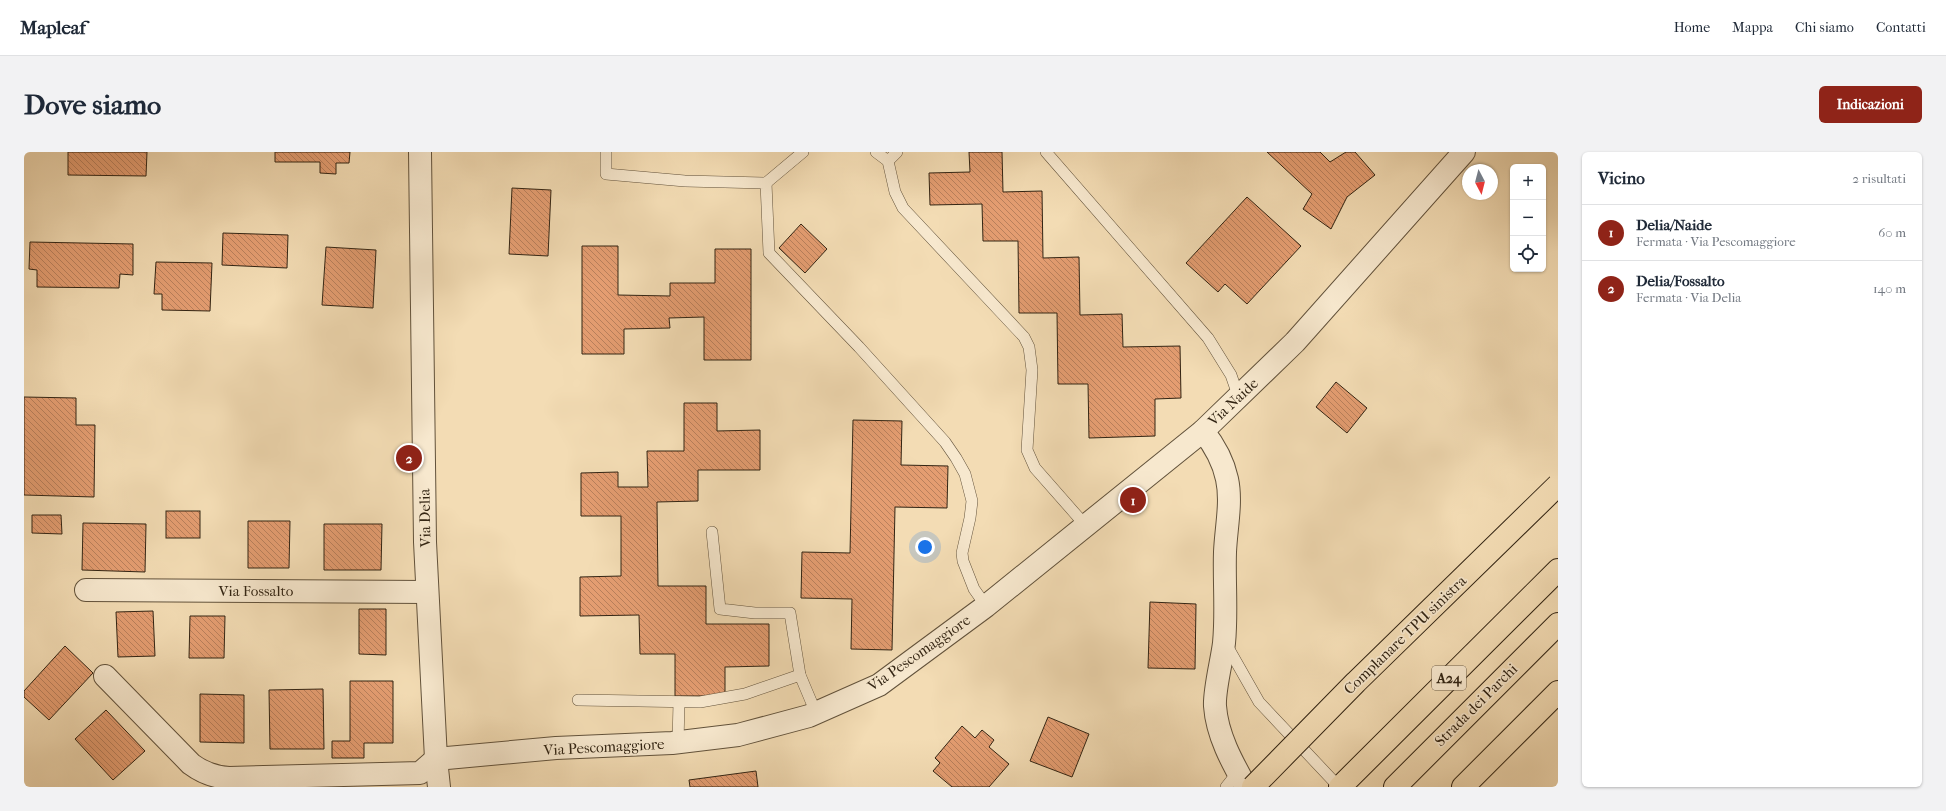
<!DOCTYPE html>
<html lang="it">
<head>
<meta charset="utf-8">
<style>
	:root { --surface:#fff; --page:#f2f2f3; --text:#1f2937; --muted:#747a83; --line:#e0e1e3; --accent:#8f2418 }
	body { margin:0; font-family:"IM FELL French Canon",serif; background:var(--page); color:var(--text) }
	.controls { position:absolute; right:12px; top:12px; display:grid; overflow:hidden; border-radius:6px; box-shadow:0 1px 3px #0004 }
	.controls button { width:36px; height:36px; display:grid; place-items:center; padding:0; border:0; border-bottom:1px solid var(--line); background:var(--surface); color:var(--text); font:20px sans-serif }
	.compass { position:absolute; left:1438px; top:12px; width:36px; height:36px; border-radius:50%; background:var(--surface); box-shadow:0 1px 3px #0004; rotate:173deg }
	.you { position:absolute; left:901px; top:395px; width:14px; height:14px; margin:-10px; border:3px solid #fff; border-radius:50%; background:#1a73e8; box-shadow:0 0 0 6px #1a73e833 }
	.badge { display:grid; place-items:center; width:26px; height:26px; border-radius:50%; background:var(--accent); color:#fff; font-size:13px; font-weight:700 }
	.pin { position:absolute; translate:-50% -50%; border:2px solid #fff; box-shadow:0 1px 4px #0006 }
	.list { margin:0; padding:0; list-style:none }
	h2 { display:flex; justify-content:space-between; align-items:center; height:52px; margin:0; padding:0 16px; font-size:17px }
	h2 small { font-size:13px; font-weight:400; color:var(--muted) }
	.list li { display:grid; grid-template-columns:26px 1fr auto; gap:12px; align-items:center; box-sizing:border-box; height:56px; padding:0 16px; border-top:1px solid var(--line) }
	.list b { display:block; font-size:15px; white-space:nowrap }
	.list p { margin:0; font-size:13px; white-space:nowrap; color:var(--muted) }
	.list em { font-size:13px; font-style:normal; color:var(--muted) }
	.icon { flex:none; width:22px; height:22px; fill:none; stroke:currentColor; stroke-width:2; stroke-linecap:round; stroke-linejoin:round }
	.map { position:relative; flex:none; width:1534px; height:635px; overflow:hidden; border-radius:6px }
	header { display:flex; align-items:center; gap:24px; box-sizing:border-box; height:56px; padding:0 20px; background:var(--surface); border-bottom:1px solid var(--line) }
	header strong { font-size:19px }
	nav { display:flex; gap:22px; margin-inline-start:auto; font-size:14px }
	.intro { display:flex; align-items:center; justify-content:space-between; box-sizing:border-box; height:96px; padding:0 24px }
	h1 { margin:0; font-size:28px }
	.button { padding:10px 18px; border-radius:6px; background:var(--accent); color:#fff; font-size:14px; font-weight:700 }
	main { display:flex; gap:24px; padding:0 24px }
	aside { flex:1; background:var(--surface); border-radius:6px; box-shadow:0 1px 3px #0004 }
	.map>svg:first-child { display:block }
	.building { fill:url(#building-back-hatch); stroke:#322413 }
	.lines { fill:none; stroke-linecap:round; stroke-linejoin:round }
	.service-casing { stroke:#62523b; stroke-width:12 }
	.minor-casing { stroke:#62523b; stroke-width:24 }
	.tertiary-casing { stroke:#62523b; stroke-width:24 }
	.motorway-casing { stroke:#322413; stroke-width:24 }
	.service { stroke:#f7e8ce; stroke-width:11 }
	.minor { stroke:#f7e8ce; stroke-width:22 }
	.tertiary { stroke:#f7e8ce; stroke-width:22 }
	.motorway { stroke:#f3dcb4; stroke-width:22 }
	.motorway-bridge-casing { stroke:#322413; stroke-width:24; stroke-linecap:butt }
	.motorway-bridge { stroke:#f3dcb4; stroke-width:22 }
	.labels { text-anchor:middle; stroke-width:3.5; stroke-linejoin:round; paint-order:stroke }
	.shield { fill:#f7e8ce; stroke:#6d5f4b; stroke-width:1 }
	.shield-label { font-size:14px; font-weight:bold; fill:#322413 }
	.street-label { font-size:15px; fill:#322413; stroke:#f7e8ce }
</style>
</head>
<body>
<header>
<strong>Mapleaf</strong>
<nav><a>Home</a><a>Mappa</a><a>Chi siamo</a><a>Contatti</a></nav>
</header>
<div class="intro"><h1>Dove siamo</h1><a class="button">Indicazioni</a></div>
<main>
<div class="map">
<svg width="1534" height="635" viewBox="0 0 1534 635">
	<defs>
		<pattern id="building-back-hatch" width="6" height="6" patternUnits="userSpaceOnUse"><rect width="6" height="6" fill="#e49d71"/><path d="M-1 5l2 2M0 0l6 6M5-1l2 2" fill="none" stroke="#b9805c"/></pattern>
	</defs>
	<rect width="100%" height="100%" fill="#f3dcb4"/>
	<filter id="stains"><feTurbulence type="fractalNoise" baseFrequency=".005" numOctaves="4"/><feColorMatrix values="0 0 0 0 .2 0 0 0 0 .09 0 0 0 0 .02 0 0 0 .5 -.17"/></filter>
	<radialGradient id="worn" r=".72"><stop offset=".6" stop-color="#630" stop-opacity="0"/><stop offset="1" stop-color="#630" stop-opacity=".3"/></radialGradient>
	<g class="building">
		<path d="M44,0H123L122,24L44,23Z"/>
		<path d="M251,0H326L325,11H312V22L296,21V10H251Z"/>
		<path d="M945,0H978L979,40L1018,39L1019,106L1055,105L1056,163L1098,162L1099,195L1156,194L1157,246L1131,247V284L1065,286L1064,232H1034L1033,161H995L994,89H959L958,52L906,53L905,21L946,20Z"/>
		<path d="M1243,0H1296L1306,10L1322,0H1331L1351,23L1323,45L1307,77L1279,57L1288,42Z"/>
		<path d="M488,36L527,38L524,104L485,102Z"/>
		<path d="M1223,45L1277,94L1223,152L1201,132L1194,140L1162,111Z"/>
		<path d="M777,72L803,97L781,121L755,96Z"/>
		<path d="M199,81L264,83L263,116L198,113Z"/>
		<path d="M6,90L109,92V123L96,122L95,136L13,135V118L5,117Z"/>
		<path d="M558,94H594V143L646,144V131H691V97H727V208H680V165L645,166L646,176L600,177V202H558Z"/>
		<path d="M302,95L352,98L349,156L298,153Z"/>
		<path d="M132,110L188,111L186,159L138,158V142H130Z"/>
		<path d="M1312,230L1343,256L1323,281L1292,255Z"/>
		<path d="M0,245L52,246V273H71L70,345L0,343Z"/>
		<path d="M660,251H693V279L736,278V318H674V349L633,350L634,434H682V472H745V514L701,515V544H651V502H616L615,463L556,464V425L597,424V364H557V321L594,320V335H624L623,299H660Z"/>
		<path d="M829,268L878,269L877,313L924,314L923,356L871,355L868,498L827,497L828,447L777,446L778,400L826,401Z"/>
		<rect x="142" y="359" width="34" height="27"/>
		<path d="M8,363H37L38,382L8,381Z"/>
		<path d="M224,369H266L265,416H224Z"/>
		<path d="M59,371L122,372L121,420L58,418Z"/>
		<path d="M300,372H358L357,418H300Z"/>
		<path d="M1126,450L1172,452L1171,517L1124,516Z"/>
		<path d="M335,457H362V503L335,502Z"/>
		<path d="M129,459L131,504L94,505L92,460Z"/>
		<path d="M166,464H201L200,506H165Z"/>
		<path d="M41,494L69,521L25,568L0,545V539Z"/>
		<path d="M326,529H369V591H340V606H308V589H326Z"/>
		<path d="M299,537L300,597H246L245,538Z"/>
		<path d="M176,542L220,543V591L176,590Z"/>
		<path d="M82,558L121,599L89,628L51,587Z"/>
		<path d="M1024,565L1065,582L1048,625L1006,609Z"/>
		<path d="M938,574L951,586L958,578L970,588L965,595L985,612L965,635H928L909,619L916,611L911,606Z"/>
		<path d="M732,619L734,635H666L665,628Z"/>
	</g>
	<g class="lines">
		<defs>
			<g id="service">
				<path d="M582,0V22L661,29L742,31L745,101L835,195L921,290L932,306L941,322L948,349L946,366L938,401L939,409L950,437L962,454"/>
				<path d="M852,0L864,9L871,40L879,56L1000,185L1005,195L1008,218L1003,298L1011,316L1062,374"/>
				<path d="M1022,0L1184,186L1207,223L1215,246"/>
				<path d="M864,9L873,0"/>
				<path d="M742,31L779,0"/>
				<path d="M688,380L696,457L731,461H766L776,523"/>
				<path d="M1202,492L1235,550L1315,635"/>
				<path d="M554,548L676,550L721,542L776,523L792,561"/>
				<path d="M654,591L655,550"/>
				<path d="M1202,635L1214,620"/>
			</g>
			<g id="minor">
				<path d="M1179,279C1191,294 1199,308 1203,327C1208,350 1202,376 1201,400C1200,430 1203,461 1200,491C1198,508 1190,538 1191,554C1193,583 1208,610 1222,635"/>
				<path d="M62,438L403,440"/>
				<path d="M81,524L167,612C179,621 190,625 205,626L396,621L412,607"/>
				<path d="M412,607L415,635"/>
			</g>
			<path id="tertiary" d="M396,0L401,390L412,607L532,596L648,591L714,583L785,564L855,533L962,454L1179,279L1271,190L1440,0"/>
			<g id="motorway">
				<path d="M1316,635L1534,418"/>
				<path d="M1371,635L1534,472"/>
				<path d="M1439,635L1534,540"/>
			</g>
		</defs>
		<use href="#service" class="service-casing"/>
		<use href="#minor" class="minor-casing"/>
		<use href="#tertiary" class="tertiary-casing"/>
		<use href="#motorway" class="motorway-casing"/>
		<use href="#service" class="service"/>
		<use href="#minor" class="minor"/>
		<use href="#tertiary" class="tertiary"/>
		<use href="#motorway" class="motorway"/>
		<defs>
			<path id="motorway-bridge" d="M1229,635L1332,530L1534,333"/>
		</defs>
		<use href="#motorway-bridge" class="motorway-bridge-casing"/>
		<use href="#motorway-bridge" class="motorway-bridge"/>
	</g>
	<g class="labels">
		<rect class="shield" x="1408" y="514" width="34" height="24" rx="3"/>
		<g class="shield-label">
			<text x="1425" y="531">A24</text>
		</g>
		<g class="street-label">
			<text transform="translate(1209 250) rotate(-43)" y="5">Via Naide</text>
			<text transform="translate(401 366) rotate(-91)" y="5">Via Delia</text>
			<text x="232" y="444">Via Fossalto</text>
			<text transform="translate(1381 483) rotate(-44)" y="5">Complanare TPU sinistra</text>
			<text transform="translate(895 501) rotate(-35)" y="5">Via Pescomaggiore</text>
			<text transform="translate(1452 553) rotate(-45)" y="5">Strada dei Parchi</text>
			<text transform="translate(580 595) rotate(-3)" y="5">Via Pescomaggiore</text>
		</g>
	</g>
	<rect width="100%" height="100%" filter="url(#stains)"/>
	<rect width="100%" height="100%" fill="url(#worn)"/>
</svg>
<div class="controls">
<button>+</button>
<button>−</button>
<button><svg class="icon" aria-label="locate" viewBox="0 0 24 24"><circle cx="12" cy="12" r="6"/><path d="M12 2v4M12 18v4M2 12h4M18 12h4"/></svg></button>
</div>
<svg class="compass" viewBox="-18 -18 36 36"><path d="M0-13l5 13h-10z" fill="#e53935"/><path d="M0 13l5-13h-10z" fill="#747a83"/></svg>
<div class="you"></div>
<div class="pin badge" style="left:1109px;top:348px">1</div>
<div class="pin badge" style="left:385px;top:306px">2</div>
</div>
<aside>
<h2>Vicino<small>2 risultati</small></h2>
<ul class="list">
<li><span class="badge">1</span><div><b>Delia/Naide</b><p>Fermata · Via Pescomaggiore</p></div><em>60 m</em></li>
<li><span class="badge">2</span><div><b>Delia/Fossalto</b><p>Fermata · Via Delia</p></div><em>140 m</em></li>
</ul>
</aside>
</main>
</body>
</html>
